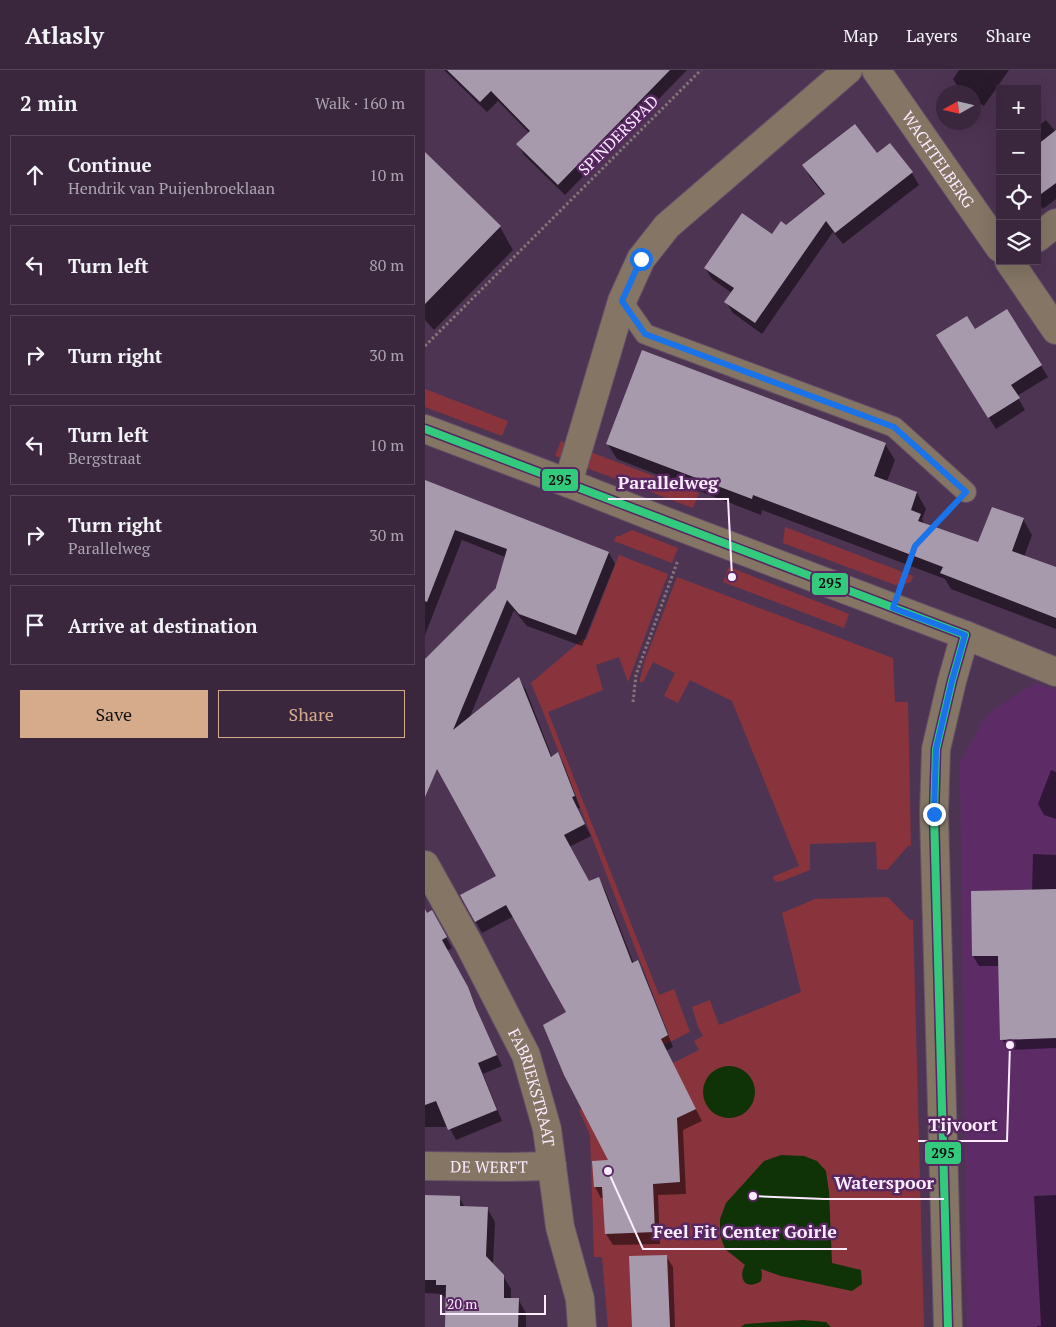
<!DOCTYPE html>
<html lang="en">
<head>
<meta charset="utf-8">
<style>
	:root { --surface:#3a273e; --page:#412f45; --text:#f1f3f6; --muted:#aba5b0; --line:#544458; --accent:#d6ab8b }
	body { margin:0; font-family:"PT Serif",serif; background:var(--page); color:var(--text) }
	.controls { position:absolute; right:15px; top:15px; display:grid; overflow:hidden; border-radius:0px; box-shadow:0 5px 20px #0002 }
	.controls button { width:45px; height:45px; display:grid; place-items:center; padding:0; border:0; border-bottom:1px solid var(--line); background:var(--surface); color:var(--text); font:25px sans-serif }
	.compass { position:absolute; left:511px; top:15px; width:45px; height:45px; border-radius:50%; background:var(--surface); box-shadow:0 5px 20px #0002; rotate:262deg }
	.scale { position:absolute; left:15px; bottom:12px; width:106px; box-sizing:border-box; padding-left:5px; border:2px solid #fbebff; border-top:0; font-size:14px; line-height:18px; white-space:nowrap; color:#fbebff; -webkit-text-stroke:4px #562760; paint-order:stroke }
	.stop { position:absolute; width:15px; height:15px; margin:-11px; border:4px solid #1a73e8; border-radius:50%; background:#fff }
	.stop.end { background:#1a73e8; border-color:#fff; box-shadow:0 1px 5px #0008 }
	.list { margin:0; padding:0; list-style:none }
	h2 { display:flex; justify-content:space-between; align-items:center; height:65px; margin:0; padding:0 20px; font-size:21px }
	h2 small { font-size:16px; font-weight:400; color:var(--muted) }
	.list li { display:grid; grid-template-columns:32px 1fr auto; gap:15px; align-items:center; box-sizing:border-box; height:80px; margin:0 10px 10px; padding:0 10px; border:1px solid var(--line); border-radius:0px }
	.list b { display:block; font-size:19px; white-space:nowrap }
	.list p { margin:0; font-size:16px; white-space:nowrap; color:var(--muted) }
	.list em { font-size:16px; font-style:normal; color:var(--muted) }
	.actions { display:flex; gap:10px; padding:15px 20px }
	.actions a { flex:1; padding:11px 0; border:1px solid var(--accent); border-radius:0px; text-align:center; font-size:18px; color:var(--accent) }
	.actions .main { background:var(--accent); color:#111 }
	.icon { flex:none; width:28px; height:28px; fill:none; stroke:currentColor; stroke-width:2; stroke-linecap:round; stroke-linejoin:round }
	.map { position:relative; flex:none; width:631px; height:1257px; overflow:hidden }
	header { display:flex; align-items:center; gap:30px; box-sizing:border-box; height:70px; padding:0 25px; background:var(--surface); border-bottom:1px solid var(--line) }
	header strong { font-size:24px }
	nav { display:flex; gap:28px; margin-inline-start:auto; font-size:18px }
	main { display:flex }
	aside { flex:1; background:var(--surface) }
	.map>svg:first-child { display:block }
	.built { fill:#5d2c67 }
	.green { fill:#89343d }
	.water { fill:#0f3307 }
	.shadow { fill:#0007 }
	.building { fill:#a89aad }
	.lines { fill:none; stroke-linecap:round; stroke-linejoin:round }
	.service-casing { stroke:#645068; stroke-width:22 }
	.minor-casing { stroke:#645068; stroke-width:30 }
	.tertiary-casing { stroke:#645068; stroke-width:30 }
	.path { stroke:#857578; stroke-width:3; stroke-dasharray:2.5 2.5; stroke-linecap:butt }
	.service { stroke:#847565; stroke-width:20 }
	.minor { stroke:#847565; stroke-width:28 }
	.tertiary { stroke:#847565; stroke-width:28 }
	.bus-1-casing { stroke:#562760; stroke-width:11 }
	.bus-1 { stroke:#33ca7d; stroke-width:8 }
	.route { stroke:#1a73e8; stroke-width:6 }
	.labels { text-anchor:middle; stroke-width:5; stroke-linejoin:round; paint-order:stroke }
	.street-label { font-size:16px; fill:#fbebff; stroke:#562760 }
	.leader { fill:none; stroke:#fbebff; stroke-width:2 }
	.callout-dot { fill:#fbebff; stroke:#562760; stroke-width:2 }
	.callout-label { font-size:18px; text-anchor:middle; font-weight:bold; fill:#fbebff; stroke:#562760; stroke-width:5; stroke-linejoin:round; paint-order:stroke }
	.line-badge { stroke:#562760; stroke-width:2 }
	.pale-badge-label { font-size:14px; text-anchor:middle; font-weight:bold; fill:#111 }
</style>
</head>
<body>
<header>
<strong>Atlasly</strong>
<nav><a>Map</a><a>Layers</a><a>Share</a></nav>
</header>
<main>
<aside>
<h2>2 min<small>Walk · 160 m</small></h2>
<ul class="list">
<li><svg class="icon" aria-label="ahead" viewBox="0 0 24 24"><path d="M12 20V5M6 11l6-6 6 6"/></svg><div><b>Continue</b><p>Hendrik van Puijenbroeklaan</p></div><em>10 m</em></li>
<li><svg class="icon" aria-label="left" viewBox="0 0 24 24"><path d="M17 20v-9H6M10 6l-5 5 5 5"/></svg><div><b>Turn left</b></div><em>80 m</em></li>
<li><svg class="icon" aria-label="right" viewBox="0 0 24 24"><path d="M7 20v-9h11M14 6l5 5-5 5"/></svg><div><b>Turn right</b></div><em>30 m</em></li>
<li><svg class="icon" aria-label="left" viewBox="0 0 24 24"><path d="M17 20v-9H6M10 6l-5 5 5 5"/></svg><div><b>Turn left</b><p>Bergstraat</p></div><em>10 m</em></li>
<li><svg class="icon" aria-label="right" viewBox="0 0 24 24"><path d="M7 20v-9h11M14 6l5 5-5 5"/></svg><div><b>Turn right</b><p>Parallelweg</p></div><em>30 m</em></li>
<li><svg class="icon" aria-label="arrive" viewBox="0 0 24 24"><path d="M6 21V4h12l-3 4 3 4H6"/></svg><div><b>Arrive at destination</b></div></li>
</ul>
<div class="actions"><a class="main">Save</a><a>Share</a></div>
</aside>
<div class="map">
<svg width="631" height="1257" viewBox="0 0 631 1257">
	<rect width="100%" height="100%" fill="#4e3453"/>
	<path class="built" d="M610,613L631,620V1257H542L535,693L561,645Z"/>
	<g class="green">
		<path d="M0,319L83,351L77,366L0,337Z"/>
		<path d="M136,371L274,423L268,438L130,386Z"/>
		<path d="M360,457L488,506L486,512L473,516L358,473Z"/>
		<path d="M207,460L253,478L247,493L189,471L191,466H195Z"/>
		<path d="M194,485L243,504L203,612L194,587L171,595L178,620L123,642L234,925L249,919L265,962L198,995L195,991L244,965L119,644L106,613L158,569L161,570Z"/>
		<path d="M304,497L424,544L419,558L298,512Z"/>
		<path d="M252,507L468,588L470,632H483L486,776H483L462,800L452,799L451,772L385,774V800L357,811L351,812L348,808L349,806L374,796L307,631L265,610L253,633L239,626L250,603L228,592L218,612H215V609L220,590Z"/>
		<path d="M463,827L485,850L488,849L499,1257H183L177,1187H169L165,1065L154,1040L274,980L269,971L278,966L273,957L267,937L285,930L294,955L376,922L357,843L390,829Z"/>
	</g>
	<g class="water">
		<circle cx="304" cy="1022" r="26"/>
		<path d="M356,1085L379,1086L392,1091L401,1101L404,1122L407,1193L436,1200L437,1214L427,1221L356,1206L336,1199L337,1205L336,1211C322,1221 312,1209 320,1195L300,1179L295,1165V1149L301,1133L339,1091Z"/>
		<path d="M378,1250L401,1252L406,1257H316L320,1254Z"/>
	</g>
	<g class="shadow">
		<path d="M19,0H262L140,125L99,85L93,74L104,63L73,31L62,42Z"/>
		<path d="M534,0H584L559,36L548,29V22H538L535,20L528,9Z"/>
		<path d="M621,50L631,62V129L618,139L615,135L612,137V57Z"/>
		<path d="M465,75L487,103L494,115L418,174L408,162L337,264L308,243L301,232L307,223L287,209L280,198L347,166L400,126L385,107L379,95L452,85Z"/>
		<path d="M0,83L75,157L88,180L9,260L0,250Z"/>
		<path d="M582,241L623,307L592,326L600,340L571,359L519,277L550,261Z"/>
		<path d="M218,282L460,374L470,390L462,411L492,423L501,439L497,449L500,455L554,474L598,449L607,465L599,487L631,498V559L526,519L520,509L337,440L336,445L192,389L182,373Z"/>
		<path d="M0,411L184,483L190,494L157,576L102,556L89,540L44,649L94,609L101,620L127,687L133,684L139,695L155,738L152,739L166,766L144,777L163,813L174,809L180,820L209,894L213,892L219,903L248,977L241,981L277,1051L258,1060L261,1124L233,1125L235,1174L188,1175L181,1164L179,1128H176L170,1117L185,1091L143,943L89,846L57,863L36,826L73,806L0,674V591L73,518L80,487L37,470L0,565Z"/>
		<path d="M626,700L631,702V749L619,745L613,734Z"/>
		<path d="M608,784L631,785V979L630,978L583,980L577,969L575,896H554L548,886L547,822L607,821Z"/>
		<path d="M0,841L2,845L7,842L27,878L22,881L48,929L56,950L77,996L58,1004L77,1051L31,1070L24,1057H0Z"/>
		<path d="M631,1125V1257H612V1256H616L609,1126Z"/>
		<path d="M0,1126L34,1127L40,1138H62L70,1152L68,1195L78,1206L86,1219V1229H93L101,1243V1257H21L22,1228H20L17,1224L0,1223Z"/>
		<path d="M241,1186L248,1197L250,1257H209Z"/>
	</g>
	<g class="building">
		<path d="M22,0H245L133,115L91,74L105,61L66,21L55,32Z"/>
		<path d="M430,54L452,83L465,73L488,102L410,163L401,151L330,253L299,232L309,218L279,198L317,143L347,164L356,151L361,155L400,124L377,95Z"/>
		<path d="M631,60V113L612,127V75Z"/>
		<path d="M0,82L76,156L0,234Z"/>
		<path d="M582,239L617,295L586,315L595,328L563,348L511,265L542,246L550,259Z"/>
		<path d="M217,280L461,373L449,406L492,422L486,440L496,444L493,451L553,472L567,437L599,448L587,481L631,497V548L515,503L518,497L328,425L327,429L181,374Z"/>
		<path d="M0,410L184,482L151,565L94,544L82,530L28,660L94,607L126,687L133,682L150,726L147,727L160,754L139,765L164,811L174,807L207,893L213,890L243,965L236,969L271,1039L252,1048L255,1112L228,1114L230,1162L180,1164L177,1117H169L167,1091L183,1090L139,1005L118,955L141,942L81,835L50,852L35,825L71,806L12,699L0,727V589L71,518V517L82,479L30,460L2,532L0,531Z"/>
		<path d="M631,819V968L575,970L573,886H547L546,821Z"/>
		<path d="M0,839L2,843L7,840L22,867L17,870L43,917L51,938L72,985L53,993L72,1040L23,1060L11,1031L0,1035Z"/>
		<path d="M0,1125L35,1126V1136L63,1137L61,1186L79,1205V1228H94L93,1257H20L21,1215H11V1210H0Z"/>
		<path d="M242,1185L245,1257H207L204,1186Z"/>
	</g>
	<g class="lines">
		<defs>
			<path id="service" d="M197,231L220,264L469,357L541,422"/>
			<g id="minor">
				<path id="s1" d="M451,0L575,178"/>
				<path d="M612,168L631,153"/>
				<path d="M584,191L631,260"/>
				<path d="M143,413L197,231L216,189L242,156L423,0"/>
				<path id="s2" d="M0,795L44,874L101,985L122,1059L135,1157L155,1229L157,1257"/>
				<path id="s3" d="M0,1096L83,1097L127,1096"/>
			</g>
			<g id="tertiary">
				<path d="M0,359L143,413L229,447L540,565L631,602"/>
				<path d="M523,1257L509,744L511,679L527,611L540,565"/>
			</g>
		</defs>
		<use href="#service" class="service-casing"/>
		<use href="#minor" class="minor-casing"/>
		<use href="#tertiary" class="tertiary-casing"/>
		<g class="path">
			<path d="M0,276L276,0"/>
			<path d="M479,507L490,476L521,442"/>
			<path d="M208,632L211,605L253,490"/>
		</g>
		<use href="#service" class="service"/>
		<use href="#minor" class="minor"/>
		<use href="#tertiary" class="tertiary"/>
		<defs>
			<g id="bus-1">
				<path d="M0,359L540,565"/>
				<path d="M523,1257L509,744L511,679L527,611L540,565"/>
			</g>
		</defs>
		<use href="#bus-1" class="bus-1-casing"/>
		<use href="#bus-1" class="bus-1"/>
	</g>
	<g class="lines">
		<path class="route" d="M216,189L197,231L220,264L469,357L541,422L490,476L468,538L540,565L527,611L511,679L509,744"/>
	</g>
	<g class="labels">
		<g class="street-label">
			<text transform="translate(193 65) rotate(-45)" y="6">SPINDERSPAD</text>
			<text dy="6" stroke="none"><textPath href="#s1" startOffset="109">WACHTELBERG</textPath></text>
			<text dy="6" stroke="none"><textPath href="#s2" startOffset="248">FABRIEKSTRAAT</textPath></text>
			<text dy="6" stroke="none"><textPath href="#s3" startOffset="64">DE WERFT</textPath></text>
		</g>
	</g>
	<path class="leader" d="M307 507L303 429H183M585 975L582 1071H493M328 1126L399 1129H519M183 1101L218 1179H422"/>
	<g class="callout-dot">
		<circle cx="307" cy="507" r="5"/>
		<circle cx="585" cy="975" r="5"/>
		<circle cx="328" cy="1126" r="5"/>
		<circle cx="183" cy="1101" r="5"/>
	</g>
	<g class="callout-label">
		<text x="243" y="419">Parallelweg</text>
		<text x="538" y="1061">Tijvoort</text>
		<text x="459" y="1119">Waterspoor</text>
		<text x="320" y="1168">Feel Fit Center Goirle</text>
	</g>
	<g class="line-badge">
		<rect x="116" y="398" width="38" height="24" rx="5" fill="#33ca7d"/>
		<rect x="386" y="502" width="38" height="24" rx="5" fill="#33ca7d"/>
		<rect x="499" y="1071" width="38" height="24" rx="5" fill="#33ca7d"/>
	</g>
	<g class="pale-badge-label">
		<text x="135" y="415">295</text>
		<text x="405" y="518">295</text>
		<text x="518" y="1088">295</text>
	</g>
</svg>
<div class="controls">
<button>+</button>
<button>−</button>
<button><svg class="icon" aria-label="locate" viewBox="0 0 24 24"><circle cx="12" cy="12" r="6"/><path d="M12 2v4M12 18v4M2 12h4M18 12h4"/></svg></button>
<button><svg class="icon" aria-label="layers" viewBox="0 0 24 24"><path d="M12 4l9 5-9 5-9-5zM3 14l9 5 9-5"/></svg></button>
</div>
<svg class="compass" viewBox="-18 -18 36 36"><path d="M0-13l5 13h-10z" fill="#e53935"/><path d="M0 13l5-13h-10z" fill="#aba5b0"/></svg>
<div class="scale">20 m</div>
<div class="stop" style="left:216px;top:189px"></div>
<div class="stop end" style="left:509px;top:744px"></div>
</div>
</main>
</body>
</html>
